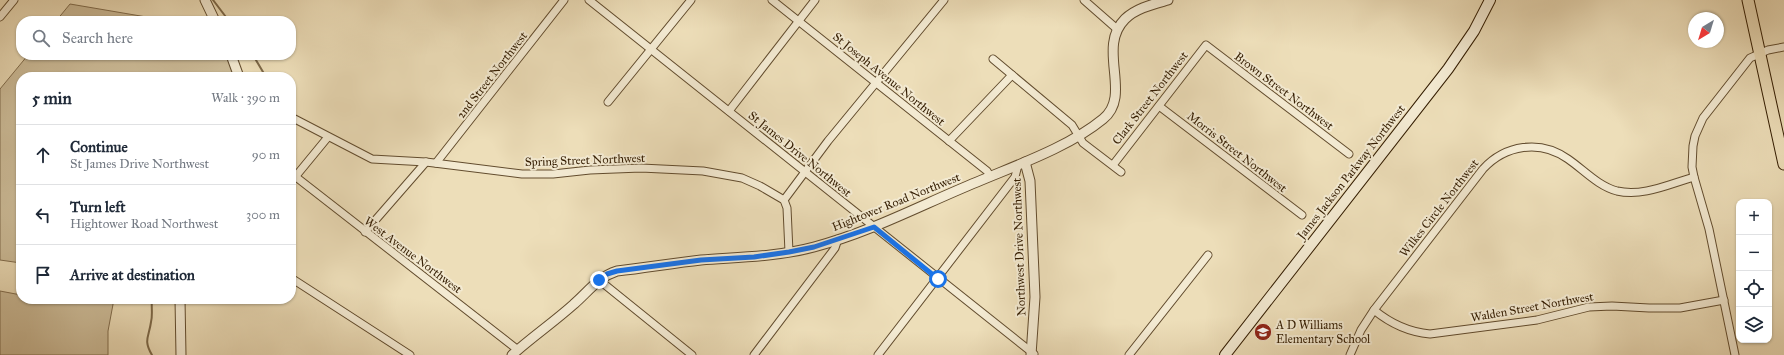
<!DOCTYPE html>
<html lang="en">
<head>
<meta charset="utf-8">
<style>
	:root { --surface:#fff; --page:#f2f2f3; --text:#1f2937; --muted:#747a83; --line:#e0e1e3 }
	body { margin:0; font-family:"IM FELL Great Primer",serif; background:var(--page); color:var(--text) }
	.controls { position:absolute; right:12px; bottom:12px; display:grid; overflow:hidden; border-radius:8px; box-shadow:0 1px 3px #0004 }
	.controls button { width:36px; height:36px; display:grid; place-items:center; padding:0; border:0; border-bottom:1px solid var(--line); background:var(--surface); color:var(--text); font:20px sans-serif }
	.compass { position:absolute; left:1688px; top:12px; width:36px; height:36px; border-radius:50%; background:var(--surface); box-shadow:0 1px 3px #0004; rotate:218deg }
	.stop { position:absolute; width:12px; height:12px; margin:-9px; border:3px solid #1a73e8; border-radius:50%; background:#fff }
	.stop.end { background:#1a73e8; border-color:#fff; box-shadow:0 1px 4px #0008 }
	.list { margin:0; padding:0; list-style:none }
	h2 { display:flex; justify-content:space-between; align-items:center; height:52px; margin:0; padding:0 16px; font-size:17px }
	h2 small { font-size:13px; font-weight:400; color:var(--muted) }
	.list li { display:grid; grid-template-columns:26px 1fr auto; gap:12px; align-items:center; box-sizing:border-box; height:60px; padding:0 16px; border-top:1px solid var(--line) }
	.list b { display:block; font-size:15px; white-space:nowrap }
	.list p { margin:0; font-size:13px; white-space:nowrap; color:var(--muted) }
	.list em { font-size:13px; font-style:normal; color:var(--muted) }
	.icon { flex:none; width:22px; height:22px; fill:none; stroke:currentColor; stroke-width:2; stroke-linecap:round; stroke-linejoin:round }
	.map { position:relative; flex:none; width:1784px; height:355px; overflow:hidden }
	.search { position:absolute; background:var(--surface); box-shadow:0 1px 3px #0004; left:16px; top:16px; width:280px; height:44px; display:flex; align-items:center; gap:10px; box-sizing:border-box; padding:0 14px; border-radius:16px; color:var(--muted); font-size:15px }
	.panel { position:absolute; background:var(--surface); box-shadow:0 1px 3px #0004; left:16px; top:72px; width:280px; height:232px; border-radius:16px }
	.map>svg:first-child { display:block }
	.green { fill:#cdbd9a; stroke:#806c4d }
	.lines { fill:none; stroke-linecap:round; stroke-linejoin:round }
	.stream { stroke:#7d6949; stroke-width:2 }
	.minor-casing { stroke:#624c2e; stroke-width:9 }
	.tertiary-casing { stroke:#624c2e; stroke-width:11 }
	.secondary-casing { stroke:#331c00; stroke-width:12 }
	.primary-casing { stroke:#331c00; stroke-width:13 }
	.minor { stroke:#f3ead2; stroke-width:7 }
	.tertiary { stroke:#f3ead2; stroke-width:9 }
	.secondary { stroke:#f3ead2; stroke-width:10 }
	.primary { stroke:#eddeb9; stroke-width:11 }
	.route { stroke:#1a73e8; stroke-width:5 }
	.labels { text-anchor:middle; stroke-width:4; stroke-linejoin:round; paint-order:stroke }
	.street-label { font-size:12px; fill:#331c00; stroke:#f3ead2 }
	.poi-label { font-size:12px; fill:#331c00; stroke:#f3ead2; text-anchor:start }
</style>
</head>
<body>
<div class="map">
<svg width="1784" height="355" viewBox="0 0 1784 355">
	<rect width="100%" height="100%" fill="#eddeb9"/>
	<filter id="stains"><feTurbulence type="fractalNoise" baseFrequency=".005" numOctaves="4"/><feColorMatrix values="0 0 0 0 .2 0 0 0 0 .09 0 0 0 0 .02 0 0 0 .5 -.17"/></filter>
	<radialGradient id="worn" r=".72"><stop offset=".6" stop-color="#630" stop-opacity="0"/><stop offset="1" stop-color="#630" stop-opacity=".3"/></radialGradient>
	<g class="green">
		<path d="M70,4L170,21H56Z"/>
		<path d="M28,55H232L241,77H21V263L0,260V89Z"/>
		<path d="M0,291L21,295V299H38L55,303L71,299H114L108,331V355H0Z"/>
	</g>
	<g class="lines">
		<g class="stream">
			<path d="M213,0L229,21"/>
			<path d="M253,55L266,77"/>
			<path d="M152,299C151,306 153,315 151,322C149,337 143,340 152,355"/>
		</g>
		<defs>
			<g id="minor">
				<path d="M589,0L1034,354"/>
				<path d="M772,0L987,171L990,176"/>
				<path d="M1084,0L1117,29"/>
				<path d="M0,17L14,0"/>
				<path d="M993,59L1072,125L1083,143L1121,172"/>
				<path d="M608,102L691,0"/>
				<path d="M1159,106L1302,215"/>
				<path d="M729,111L815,0"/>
				<path d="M291,117L372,159L426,162L522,174H553L590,170L641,168L703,171L742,178L760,186L784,200L787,208L789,252"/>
				<path d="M949,141L1012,75"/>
				<path d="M436,163L564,0"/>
				<path d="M1113,165L1206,45L1349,154"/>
				<path d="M296,177L518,350"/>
				<path d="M291,182L328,137"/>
				<path d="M784,200L828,141L944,0"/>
				<path d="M365,232L426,162"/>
				<path d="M291,278L410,355"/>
				<path d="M599,280L692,355"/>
				<path d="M1374,310C1391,324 1408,332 1430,334L1537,320L1589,307L1612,306L1649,308H1680L1724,300"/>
				<path d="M754,355L835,248L838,239"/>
				<path d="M878,355L1015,177L1018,165"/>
				<path d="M1129,355L1208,255"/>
				<path d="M1350,355L1361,330L1374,310L1483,169C1505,145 1540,139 1568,159C1584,170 1598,186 1617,191C1643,197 1669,184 1694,177"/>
				<path d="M1735,355L1709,229L1694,177L1692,167L1693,146L1695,136L1703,118L1750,58L1768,50L1784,47"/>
			</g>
			<g id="tertiary">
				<path d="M205,0L215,21"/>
				<path d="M231,55L239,77"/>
				<path d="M1025,162L1030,181L1035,297L1031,355"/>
				<path d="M180,299L181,355"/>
				<path d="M512,355C532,337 554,322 574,304C588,292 598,277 617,271C645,268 673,263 701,260C739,257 776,257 814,247C871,232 923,204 977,182C1017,165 1069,147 1103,119C1133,95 1096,48 1125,19C1136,8 1154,4 1168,0"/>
			</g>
			<path id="secondary" d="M1225,355L1448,69L1474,31L1490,0"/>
			<path id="primary" d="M1748,0L1784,164"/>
		</defs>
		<use href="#minor" class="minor-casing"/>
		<use href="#tertiary" class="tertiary-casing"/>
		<use href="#secondary" class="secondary-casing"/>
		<use href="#primary" class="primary-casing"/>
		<use href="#minor" class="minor"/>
		<use href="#tertiary" class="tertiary"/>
		<use href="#secondary" class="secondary"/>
		<use href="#primary" class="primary"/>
	</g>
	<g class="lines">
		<path class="route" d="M599,280L607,274L617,271L701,260L754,257L789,252L814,247L874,227L938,279"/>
	</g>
	<defs>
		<symbol id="school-disc" viewBox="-11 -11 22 22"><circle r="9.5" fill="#8f2418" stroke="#f3ead2"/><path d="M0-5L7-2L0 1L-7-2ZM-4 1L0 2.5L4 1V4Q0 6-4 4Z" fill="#fff"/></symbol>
	</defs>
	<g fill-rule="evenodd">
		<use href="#school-disc" x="1253" y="322" width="20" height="20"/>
	</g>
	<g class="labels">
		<g class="street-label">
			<text transform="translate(492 75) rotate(-52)" y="4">2nd Street Northwest</text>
			<text transform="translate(889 79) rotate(39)" y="4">St Joseph Avenue Northwest</text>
			<text transform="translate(1284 91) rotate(37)" y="4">Brown Street Northwest</text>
			<text transform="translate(1150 98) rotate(-52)" y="4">Clark Street Northwest</text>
			<text transform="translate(1237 152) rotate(38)" y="4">Morris Street Northwest</text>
			<text transform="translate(800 154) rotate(39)" y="4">St James Drive Northwest</text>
			<text transform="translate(585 160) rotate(-2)" y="4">Spring Street Northwest</text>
			<text transform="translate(1351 172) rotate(-52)" y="4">James Jackson Parkway Northwest</text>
			<text transform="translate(896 202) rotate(-22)" y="4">Hightower Road Northwest</text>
			<text transform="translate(1439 208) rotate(-52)" y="4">Wilkes Circle Northwest</text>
			<text transform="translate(1019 247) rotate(-92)" y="4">Northwest Drive Northwest</text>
			<text transform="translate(413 255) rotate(37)" y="4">West Avenue Northwest</text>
			<text transform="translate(1532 307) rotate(-10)" y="4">Walden Street Northwest</text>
		</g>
		<g class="poi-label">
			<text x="1276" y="329">A D Williams<tspan x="1276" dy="14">Elementary School</tspan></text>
		</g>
	</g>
	<rect width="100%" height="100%" filter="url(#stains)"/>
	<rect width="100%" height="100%" fill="url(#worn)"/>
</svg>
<div class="controls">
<button>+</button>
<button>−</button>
<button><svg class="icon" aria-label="locate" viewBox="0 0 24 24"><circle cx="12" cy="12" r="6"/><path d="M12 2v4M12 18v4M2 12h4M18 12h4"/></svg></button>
<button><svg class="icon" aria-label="layers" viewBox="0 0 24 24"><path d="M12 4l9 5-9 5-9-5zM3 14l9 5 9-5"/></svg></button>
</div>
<svg class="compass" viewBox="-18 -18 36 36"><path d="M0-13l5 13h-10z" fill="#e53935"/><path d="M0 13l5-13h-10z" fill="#747a83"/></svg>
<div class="stop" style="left:938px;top:279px"></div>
<div class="stop end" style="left:599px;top:280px"></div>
<div class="search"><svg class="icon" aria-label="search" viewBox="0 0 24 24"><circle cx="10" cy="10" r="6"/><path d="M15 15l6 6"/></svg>Search here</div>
<section class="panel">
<h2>5 min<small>Walk · 390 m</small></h2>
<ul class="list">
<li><svg class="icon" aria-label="ahead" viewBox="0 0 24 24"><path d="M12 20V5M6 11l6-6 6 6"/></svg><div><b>Continue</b><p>St James Drive Northwest</p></div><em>90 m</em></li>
<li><svg class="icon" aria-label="left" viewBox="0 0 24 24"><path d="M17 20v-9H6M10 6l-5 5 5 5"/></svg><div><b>Turn left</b><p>Hightower Road Northwest</p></div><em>300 m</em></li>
<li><svg class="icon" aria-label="arrive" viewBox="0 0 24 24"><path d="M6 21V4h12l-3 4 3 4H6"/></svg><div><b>Arrive at destination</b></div></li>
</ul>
</section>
</div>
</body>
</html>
